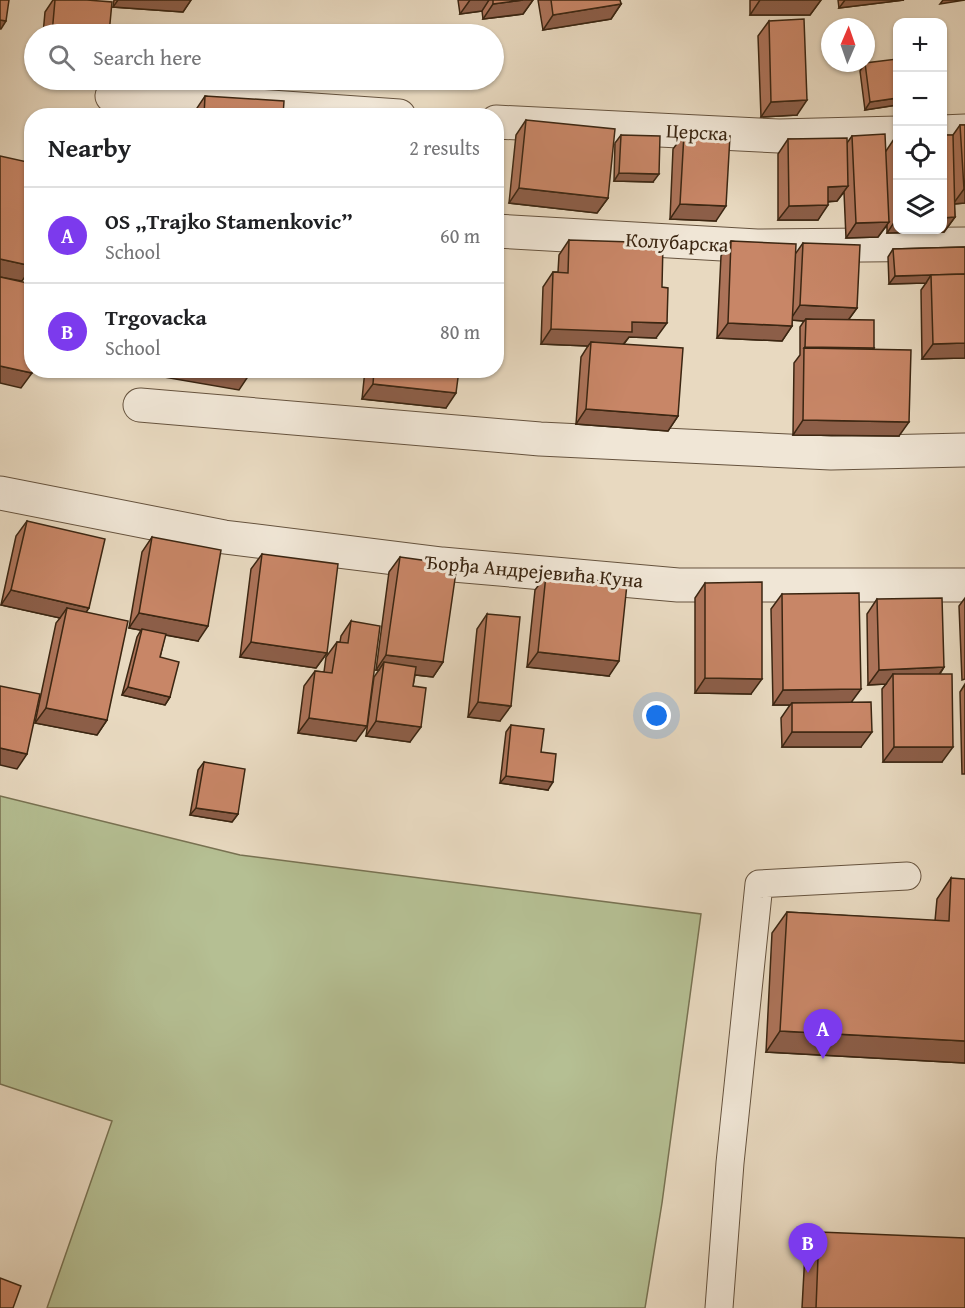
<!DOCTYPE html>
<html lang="en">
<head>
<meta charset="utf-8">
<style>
	:root { --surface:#fff; --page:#f6f6f6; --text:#202124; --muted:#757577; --line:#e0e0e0; --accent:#7c3aed }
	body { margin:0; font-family:"Gentium Book Plus",serif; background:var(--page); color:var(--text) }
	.controls { position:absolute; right:18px; top:18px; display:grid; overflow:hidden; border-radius:12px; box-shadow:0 2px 4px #0004 }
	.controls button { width:54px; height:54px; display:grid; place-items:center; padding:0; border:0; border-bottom:2px solid var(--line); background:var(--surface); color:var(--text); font:30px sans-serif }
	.compass { position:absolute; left:821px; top:18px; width:54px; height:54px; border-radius:50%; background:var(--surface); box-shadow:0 2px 4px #0004; rotate:2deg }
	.you { position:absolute; left:657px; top:716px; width:21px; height:21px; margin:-15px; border:4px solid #fff; border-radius:50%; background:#1a73e8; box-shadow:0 0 0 9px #1a73e833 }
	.badge { display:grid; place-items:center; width:39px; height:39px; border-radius:50%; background:var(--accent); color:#fff; font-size:20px; font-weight:700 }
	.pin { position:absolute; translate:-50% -50px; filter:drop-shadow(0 2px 3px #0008) }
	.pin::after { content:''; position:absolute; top:32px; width:21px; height:18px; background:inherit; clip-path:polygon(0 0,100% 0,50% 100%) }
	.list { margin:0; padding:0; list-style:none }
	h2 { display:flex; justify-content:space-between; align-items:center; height:78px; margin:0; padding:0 24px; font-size:26px }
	h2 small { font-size:20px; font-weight:400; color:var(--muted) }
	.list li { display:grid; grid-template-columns:39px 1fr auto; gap:18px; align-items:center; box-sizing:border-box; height:96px; padding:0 24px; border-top:2px solid var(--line) }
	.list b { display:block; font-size:22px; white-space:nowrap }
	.list p { margin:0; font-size:20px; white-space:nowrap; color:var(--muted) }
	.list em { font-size:20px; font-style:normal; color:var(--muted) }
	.icon { flex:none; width:33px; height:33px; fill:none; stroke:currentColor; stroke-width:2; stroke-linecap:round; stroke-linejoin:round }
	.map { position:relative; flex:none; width:965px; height:1308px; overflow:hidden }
	.search { position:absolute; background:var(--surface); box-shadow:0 2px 4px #0004; left:24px; top:24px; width:480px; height:66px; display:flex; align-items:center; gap:15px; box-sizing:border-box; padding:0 21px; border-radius:33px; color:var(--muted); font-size:22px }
	.panel { position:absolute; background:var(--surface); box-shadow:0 2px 4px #0004; left:24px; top:108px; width:480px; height:270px; border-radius:24px }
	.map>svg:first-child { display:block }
	.green { fill:#b5bf93; stroke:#787252; stroke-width:1.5 }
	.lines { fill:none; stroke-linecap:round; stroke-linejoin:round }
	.service-casing { stroke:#66533e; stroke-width:29 }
	.minor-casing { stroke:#66533e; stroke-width:35 }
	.service { stroke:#f0e6d6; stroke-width:27 }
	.minor { stroke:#f0e6d6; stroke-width:33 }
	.wall { fill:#ac7359; stroke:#3b2612; stroke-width:1.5 }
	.shaded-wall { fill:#8c5e48; stroke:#3b2612; stroke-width:1.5 }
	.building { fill:#c88667; stroke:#3b2612; stroke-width:1.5 }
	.labels { text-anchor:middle; stroke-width:6; stroke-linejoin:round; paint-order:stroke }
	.street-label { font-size:20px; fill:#3b2612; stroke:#f0e6d6 }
</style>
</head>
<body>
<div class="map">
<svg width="965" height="1308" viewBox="0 0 965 1308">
	<rect width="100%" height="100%" fill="#e8d9c0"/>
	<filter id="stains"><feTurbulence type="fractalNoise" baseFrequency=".00333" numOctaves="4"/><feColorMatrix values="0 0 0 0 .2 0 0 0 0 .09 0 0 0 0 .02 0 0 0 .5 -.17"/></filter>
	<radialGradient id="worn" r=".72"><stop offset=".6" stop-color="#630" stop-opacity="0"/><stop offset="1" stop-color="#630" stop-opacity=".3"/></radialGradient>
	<path class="green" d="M0,796L240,855L701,914L662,1203L645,1308H47L112,1121L0,1084Z"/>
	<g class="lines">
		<defs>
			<path id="service" d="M719,1308L730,1163L759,884L907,876"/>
			<g id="minor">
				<path d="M112,96L399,116"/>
				<path d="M496,122L779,136L898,133"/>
				<path d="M942,132L965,131"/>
				<path d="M496,231L757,246L965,244"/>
				<path d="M140,405L540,439L831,453L965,450"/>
				<path d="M0,493L224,537L442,564L678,585H965"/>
			</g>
		</defs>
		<use href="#service" class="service-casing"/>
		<use href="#minor" class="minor-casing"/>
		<use href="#service" class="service"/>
		<use href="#minor" class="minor"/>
	</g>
	<g class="wall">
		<path d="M53,0H55L109,34H43L45,12Z"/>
		<path d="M114,0H191L183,12L113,7Z"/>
		<path d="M458,0H533L523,14L483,19L482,11L460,14Z"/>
		<path d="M538,0H620L621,4L611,19L543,30Z"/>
		<path d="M750,0H821L810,15H750Z"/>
		<path d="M838,0H904L839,8Z"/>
		<path d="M769,21L797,115L761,117L758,36Z"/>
		<path d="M865,63L897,105L865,110L860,71Z"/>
		<path d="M205,96L283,116H194L195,111Z"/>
		<path d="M526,120L608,198L597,213L509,203L516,135Z"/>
		<path d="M960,125H965V203L954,204L955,217L944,232L887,233V225L878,237L846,238L844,192L837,201L828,202L818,220H778V154L788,139L847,143L852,136L886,151L896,136L953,135Z"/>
		<path d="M684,134L716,221L670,219L673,149Z"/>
		<path d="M621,135L653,182L614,181L615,143Z"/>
		<path d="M569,240L656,338L629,337L624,344L678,416L668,431L576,424L581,357L588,346L541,344L543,287L553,272H558L559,255Z"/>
		<path d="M731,241L796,253L803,243L857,308L849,319L874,348L873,349L899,436L793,435L794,363L800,355V327L804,321L792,320V326L782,341L717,338L721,256Z"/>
		<path d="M965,247V358L922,359L921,290L926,283L889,284L888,257L893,249Z"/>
		<path d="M365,370H459L446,408L362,399Z"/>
		<path d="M27,521L86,612L107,720L97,735L35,723L56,623L60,618L1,605L16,536Z"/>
		<path d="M152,537L198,641L165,635L160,657L170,697L165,705L122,695L137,637L141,630L129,628L142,552Z"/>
		<path d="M262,554L327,653L316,668L240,657L251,569Z"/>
		<path d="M400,557L443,662L433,677L415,675L413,686L410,742L366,736L374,677L379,670H376L389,572Z"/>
		<path d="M546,575L609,676L527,667L535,590Z"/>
		<path d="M705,583L751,694L695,693V598Z"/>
		<path d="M782,594L852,702L861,747H782L781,718L790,705H773L771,609Z"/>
		<path d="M965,598V679L962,680L959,606Z"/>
		<path d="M877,599L944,667L940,674L942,762H883L882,689L886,684L868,685L867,614Z"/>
		<path d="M487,614L500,721L468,717L477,629Z"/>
		<path d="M351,621L356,741L298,733L304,686L315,671L324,672L326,657L337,642H340L341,636Z"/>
		<path d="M965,684V774H962L960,692Z"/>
		<path d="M511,725L541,752L548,790L500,783L506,732Z"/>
		<path d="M204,762L238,814L232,822L190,815L198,770Z"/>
		<path d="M951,878L965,1063L766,1052L772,933L787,912L935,921L937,899Z"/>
		<path d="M819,1232L965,1308H802L805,1253Z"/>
	</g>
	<g class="shaded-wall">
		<path d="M118,0H191L183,12L113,7Z"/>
		<path d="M470,0H489L482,11L460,14Z"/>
		<path d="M523,0H533L523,14L483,19L493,4Z"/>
		<path d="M760,0H821L810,15H750Z"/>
		<path d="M845,0H904L839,8Z"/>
		<path d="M943,0H965L940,4Z"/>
		<path d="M621,4L611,19L543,30L553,15Z"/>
		<path d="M0,20L6,21L1,29H0Z"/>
		<path d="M897,98V105L865,110L870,102Z"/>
		<path d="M807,100L797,115L761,117L771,102Z"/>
		<path d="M619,173L659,174L653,182L614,181Z"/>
		<path d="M848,186L837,201L817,202L828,187Z"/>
		<path d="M519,188L608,198L597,213L509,203Z"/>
		<path d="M964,189H965V203L953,204Z"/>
		<path d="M680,204L726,206L716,221L670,219Z"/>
		<path d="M828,205L818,220H778L789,206Z"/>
		<path d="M955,217L944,232L887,233L897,218V230H942V218Z"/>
		<path d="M889,222L878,237L846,238L856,223Z"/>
		<path d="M0,259L32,266V267L22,281L0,277Z"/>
		<path d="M931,275L926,283L889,284L895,276Z"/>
		<path d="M800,305L857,308L846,323L806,319L804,321L790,320Z"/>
		<path d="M632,322L667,323L656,338L629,337L621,347L591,342L588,346L541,344L551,329Z"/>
		<path d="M728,323L792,326L782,341L717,338Z"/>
		<path d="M965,343V358L922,359L933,344Z"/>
		<path d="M805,347L874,348L868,356L804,348Z"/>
		<path d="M0,366L32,373L21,388L0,383Z"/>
		<path d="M155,370H224L249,375L239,390L152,375Z"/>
		<path d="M373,384L456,393L446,408L362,399Z"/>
		<path d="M586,409L678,416L668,431L576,424Z"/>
		<path d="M803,420L909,422L899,436L793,435Z"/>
		<path d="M11,590L89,608L79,623L67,608L60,618L1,605Z"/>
		<path d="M139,613L208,626L198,641L129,628Z"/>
		<path d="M251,642L327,653L316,668L240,657Z"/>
		<path d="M538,652L619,661L609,676L527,667Z"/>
		<path d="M386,655L443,662L433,677L383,671L384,662L379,670H376Z"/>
		<path d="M944,667L934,682L893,674L886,684L868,685L879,670Z"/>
		<path d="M705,678L762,679L751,694L695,693Z"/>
		<path d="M128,687L170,697L165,705L122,695Z"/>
		<path d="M861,689L850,704L792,703L790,705H773L783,690Z"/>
		<path d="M478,702L511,706L500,721L468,717Z"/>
		<path d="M46,708L107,720L97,735L35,723Z"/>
		<path d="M309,718L367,726L356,741L298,733Z"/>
		<path d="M376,721L421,727L410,742L366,736Z"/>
		<path d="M792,732H872L861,747H782Z"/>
		<path d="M894,747H953L942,762H883Z"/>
		<path d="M0,748L27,754L17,769L0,765Z"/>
		<path d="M506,776L553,782L548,790L500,783Z"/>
		<path d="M196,808L238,814L232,822L190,815Z"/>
		<path d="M780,1031L965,1041V1063L766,1052Z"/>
	</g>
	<g class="building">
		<path d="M0,0H9L6,21L0,20Z"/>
		<path d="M55,0H87L112,2L109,34H52Z"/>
		<path d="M493,0H523L493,4Z"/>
		<path d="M551,0H620L621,4L553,15Z"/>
		<path d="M804,19L807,100L771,102L769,21Z"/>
		<path d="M897,59V98L870,102L865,63Z"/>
		<path d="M205,96L284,101L283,116H204Z"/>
		<path d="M365,112L404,114V116H365Z"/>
		<path d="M526,120L615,129L608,198L519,188Z"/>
		<path d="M960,125H965V189H964Z"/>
		<path d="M684,134L730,136L726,206L680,204Z"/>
		<path d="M885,134L889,222L856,223L852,136Z"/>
		<path d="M621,135L660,136L659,174L619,173Z"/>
		<path d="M942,135H953L955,217L942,218Z"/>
		<path d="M896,136H897V218Z"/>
		<path d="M847,138L848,186L828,187V205L789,206L788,139Z"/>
		<path d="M0,156L32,163V266L0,259Z"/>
		<path d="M569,240L663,243L662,287L668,288L667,323L632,322V332L551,329L553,272L568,273Z"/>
		<path d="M731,241L796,244L792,326L728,323Z"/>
		<path d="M803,243L860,245L857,308L800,305Z"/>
		<path d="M965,247V274L895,276L893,249Z"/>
		<path d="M965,274V343L933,344L931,275Z"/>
		<path d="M0,277L32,284V373L0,366Z"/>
		<path d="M806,319L874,320V348L805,347Z"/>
		<path d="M591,342L683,348L678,416L586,409Z"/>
		<path d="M804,348L911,350L909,422L803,420Z"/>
		<path d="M224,370H250L249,375Z"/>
		<path d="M374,370H459L456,393L373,384Z"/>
		<path d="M27,521L105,539L89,608L11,590Z"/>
		<path d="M152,537L221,550L208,626L139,613Z"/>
		<path d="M262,554L338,564L327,653L251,642Z"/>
		<path d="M400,557L457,565L443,662L386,655Z"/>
		<path d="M546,575L627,584L619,661L538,652Z"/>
		<path d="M762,582V679L705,678V583Z"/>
		<path d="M859,593L861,689L783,690L782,594Z"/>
		<path d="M942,598L944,667L879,670L877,599Z"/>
		<path d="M67,608L128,621L107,720L46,708Z"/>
		<path d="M487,614L520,617L511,706L478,702Z"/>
		<path d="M351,621L380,626L367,726L309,718L315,671L332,673L337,642L348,643Z"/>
		<path d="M142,629L166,634L160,657L179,662L170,697L128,687Z"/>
		<path d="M384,662L416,667L413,686L426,688L421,727L376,721Z"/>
		<path d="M893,674H952L953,747H894Z"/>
		<path d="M0,686L40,694L27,754L0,748Z"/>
		<path d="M871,702L872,732H792V703Z"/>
		<path d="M511,725L544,729L541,752L556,754L553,782L506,776Z"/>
		<path d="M204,762L245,769L238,814L196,808Z"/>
		<path d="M951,878L965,879V1041L780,1031L787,912L949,921Z"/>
		<path d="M819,1232L965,1238V1308H816Z"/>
		<path d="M0,1278L21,1286L13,1308H0Z"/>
	</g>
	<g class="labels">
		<g class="street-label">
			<text transform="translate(697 132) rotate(3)" y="7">Церска</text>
			<text transform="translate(677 242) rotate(3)" y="7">Колубарска</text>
			<text transform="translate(534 571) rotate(5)" y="7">Ђорђа Андрејевића Куна</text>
		</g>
	</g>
	<rect width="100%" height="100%" filter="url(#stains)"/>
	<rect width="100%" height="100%" fill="url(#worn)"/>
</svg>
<div class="controls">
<button>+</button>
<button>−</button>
<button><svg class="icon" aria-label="locate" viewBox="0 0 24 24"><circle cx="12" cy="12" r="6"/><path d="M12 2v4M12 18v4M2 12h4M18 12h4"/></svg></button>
<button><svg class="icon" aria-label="layers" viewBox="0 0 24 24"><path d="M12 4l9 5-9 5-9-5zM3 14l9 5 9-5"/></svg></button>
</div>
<svg class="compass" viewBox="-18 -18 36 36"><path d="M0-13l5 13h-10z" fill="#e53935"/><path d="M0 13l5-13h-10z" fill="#757577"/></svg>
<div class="you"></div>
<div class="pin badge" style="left:823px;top:1059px">A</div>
<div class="pin badge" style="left:808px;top:1273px">B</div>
<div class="search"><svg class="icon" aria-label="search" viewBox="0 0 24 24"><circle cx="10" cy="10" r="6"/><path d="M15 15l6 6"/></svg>Search here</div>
<section class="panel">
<h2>Nearby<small>2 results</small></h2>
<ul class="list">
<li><span class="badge">A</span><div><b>OS „Trajko Stamenkovic”</b><p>School</p></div><em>60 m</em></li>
<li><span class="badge">B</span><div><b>Trgovacka</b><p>School</p></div><em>80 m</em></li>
</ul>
</section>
</div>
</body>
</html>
